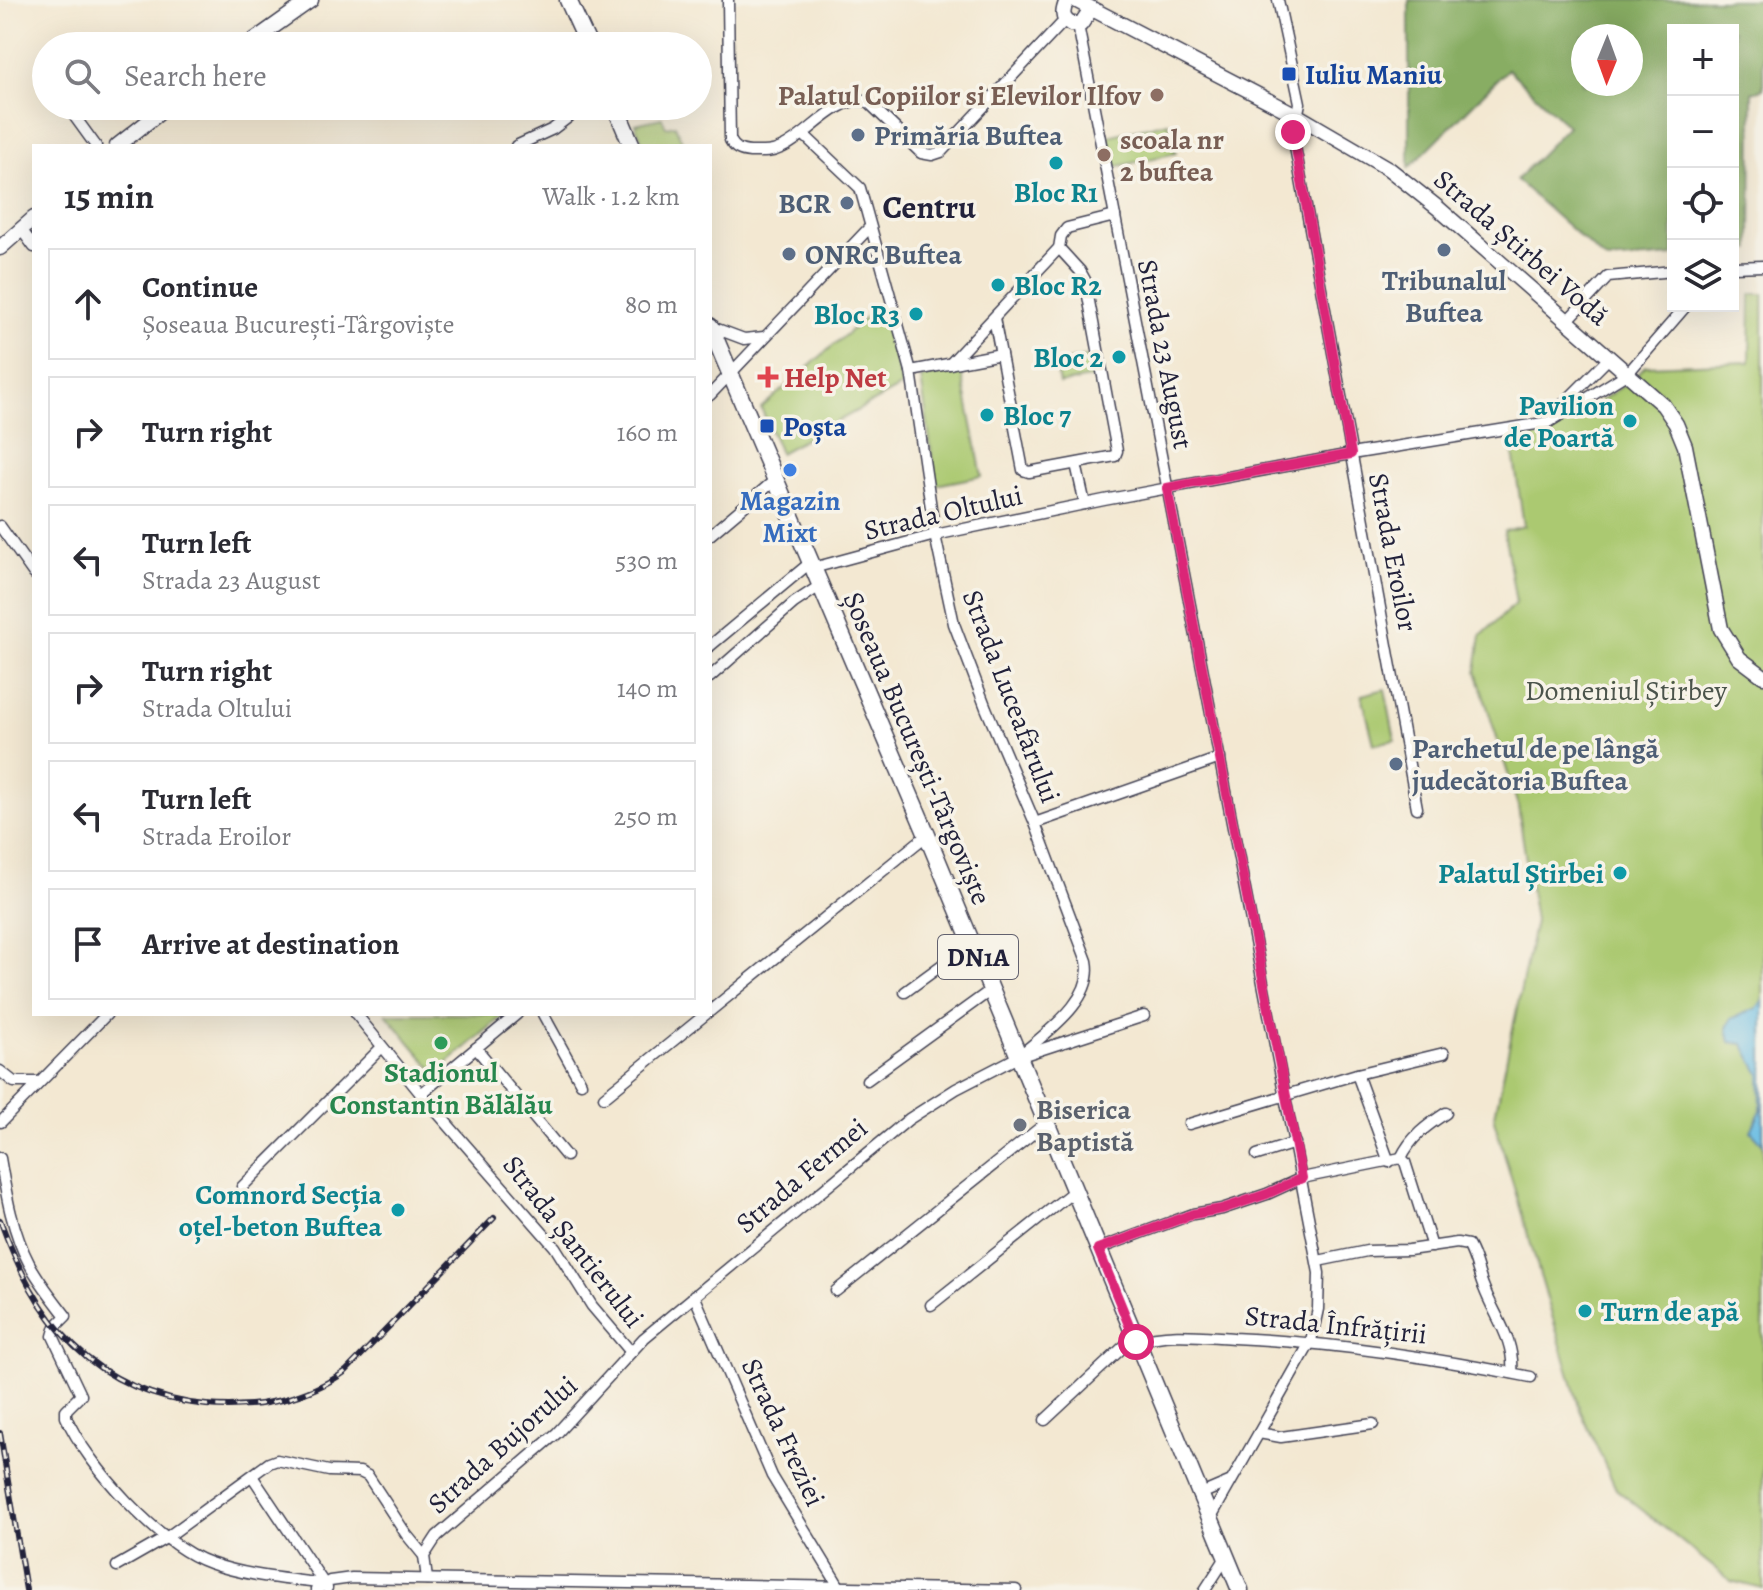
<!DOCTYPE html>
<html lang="en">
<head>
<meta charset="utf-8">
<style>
	:root { --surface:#fff; --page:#f2f2f3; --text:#2b2b33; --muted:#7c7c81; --line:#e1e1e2 }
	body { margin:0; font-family:Alegreya,serif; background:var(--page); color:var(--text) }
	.controls { position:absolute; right:24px; top:24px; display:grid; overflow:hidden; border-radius:0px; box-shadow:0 8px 32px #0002 }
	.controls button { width:72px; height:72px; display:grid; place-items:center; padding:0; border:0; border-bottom:2px solid var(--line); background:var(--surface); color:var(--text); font:40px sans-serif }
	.compass { position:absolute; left:1571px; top:24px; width:72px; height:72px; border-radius:50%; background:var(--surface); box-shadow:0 8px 32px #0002; rotate:181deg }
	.stop { position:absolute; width:24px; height:24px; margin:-18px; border:6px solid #db2777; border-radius:50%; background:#fff }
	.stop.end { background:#db2777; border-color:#fff; box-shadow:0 2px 8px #0008 }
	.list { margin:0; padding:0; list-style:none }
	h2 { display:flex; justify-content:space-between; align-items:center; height:104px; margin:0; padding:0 32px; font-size:34px }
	h2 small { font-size:26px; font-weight:400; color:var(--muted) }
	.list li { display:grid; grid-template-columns:52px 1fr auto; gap:24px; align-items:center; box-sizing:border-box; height:112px; margin:0 16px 16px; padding:0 16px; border:2px solid var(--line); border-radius:0px }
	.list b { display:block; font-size:30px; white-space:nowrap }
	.list p { margin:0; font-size:26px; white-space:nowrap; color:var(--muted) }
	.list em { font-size:26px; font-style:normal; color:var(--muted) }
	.icon { flex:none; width:44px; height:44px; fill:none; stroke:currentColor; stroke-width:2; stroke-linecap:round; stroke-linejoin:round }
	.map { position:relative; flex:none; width:1763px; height:1590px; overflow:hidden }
	.search { position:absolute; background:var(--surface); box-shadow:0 8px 32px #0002; left:32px; top:32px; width:680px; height:88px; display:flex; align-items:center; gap:20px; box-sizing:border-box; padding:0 28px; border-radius:44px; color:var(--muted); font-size:30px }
	.panel { position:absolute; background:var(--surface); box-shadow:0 8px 32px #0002; left:32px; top:144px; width:680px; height:872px; border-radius:0px }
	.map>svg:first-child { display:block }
	.green { fill:#abc971; stroke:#667656; stroke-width:2 }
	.forest { fill:#88ad63; stroke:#55684f; stroke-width:2; fill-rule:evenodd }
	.water { fill:#67bce3; stroke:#446f8f; stroke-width:2 }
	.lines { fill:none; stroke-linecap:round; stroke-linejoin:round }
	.street-casing { stroke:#414052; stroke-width:13 }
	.secondary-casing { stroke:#414052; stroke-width:17 }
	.primary-casing { stroke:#414052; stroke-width:19 }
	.street { stroke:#fff; stroke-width:10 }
	.secondary { stroke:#fff; stroke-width:14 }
	.primary { stroke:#fff; stroke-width:16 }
	.rail-casing { stroke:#22223b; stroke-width:6 }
	.rail { stroke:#f7f3e8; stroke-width:3; stroke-dasharray:9; stroke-linecap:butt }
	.route { stroke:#db2777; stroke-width:10 }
	.transit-dot { fill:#1a4fb4; stroke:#f7f3e8; stroke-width:3 }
	.education-dot { fill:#8d6e63; stroke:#f7f3e8; stroke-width:3 }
	.service-dot { fill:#5c6f8a; stroke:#f7f3e8; stroke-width:3 }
	.culture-dot { fill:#0f9aa8; stroke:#f7f3e8; stroke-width:3 }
	.health-dot { fill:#e0444e; stroke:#f7f3e8; stroke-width:3 }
	.shop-dot { fill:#3f7fe0; stroke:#f7f3e8; stroke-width:3 }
	.leisure-dot { fill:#2e9e5b; stroke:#f7f3e8; stroke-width:3 }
	.worship-dot { fill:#6b7280; stroke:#f7f3e8; stroke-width:3 }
	.labels { text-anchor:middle; stroke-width:7; stroke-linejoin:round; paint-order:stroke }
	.shield { fill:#f7f3e8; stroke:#62616f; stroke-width:2 }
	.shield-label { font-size:26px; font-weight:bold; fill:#22223b }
	.transit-label { font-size:28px; font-weight:bold; fill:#164399; stroke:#f7f3e8; text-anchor:start }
	.education-label { font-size:28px; font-weight:bold; fill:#785e54; stroke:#f7f3e8; text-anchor:end }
	.service-label { font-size:28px; font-weight:bold; fill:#4e5e75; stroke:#f7f3e8; text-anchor:start }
	.culture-label { font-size:28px; font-weight:bold; fill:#0d838f; stroke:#f7f3e8; text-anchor:end }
	.street-label { font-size:28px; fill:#22223b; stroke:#f7f3e8 }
	.health-label { font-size:28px; font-weight:bold; fill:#be3a42; stroke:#f7f3e8; text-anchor:start }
	.shop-label { font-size:28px; font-weight:bold; fill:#366cbe; stroke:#f7f3e8 }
	.park-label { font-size:28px; fill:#4b544b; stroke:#f7f3e8 }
	.leisure-label { font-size:28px; font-weight:bold; fill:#27864d; stroke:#f7f3e8 }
	.worship-label { font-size:28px; font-weight:bold; fill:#5b616d; stroke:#f7f3e8; text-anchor:start }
	.quarter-label { font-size:32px; font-weight:bold; fill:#22223b; stroke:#f7f3e8 }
</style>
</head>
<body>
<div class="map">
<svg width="1763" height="1590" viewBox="0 0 1763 1590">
	<rect width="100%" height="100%" fill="#f7f3e8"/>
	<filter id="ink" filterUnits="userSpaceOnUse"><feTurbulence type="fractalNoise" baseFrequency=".0125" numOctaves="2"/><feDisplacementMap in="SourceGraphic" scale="16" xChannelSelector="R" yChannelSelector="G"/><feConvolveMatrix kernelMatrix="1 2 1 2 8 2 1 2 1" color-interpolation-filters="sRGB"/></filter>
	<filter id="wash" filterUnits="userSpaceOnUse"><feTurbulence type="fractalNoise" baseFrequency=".006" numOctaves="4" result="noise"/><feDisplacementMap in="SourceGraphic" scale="32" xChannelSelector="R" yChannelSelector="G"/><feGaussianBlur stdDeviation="1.8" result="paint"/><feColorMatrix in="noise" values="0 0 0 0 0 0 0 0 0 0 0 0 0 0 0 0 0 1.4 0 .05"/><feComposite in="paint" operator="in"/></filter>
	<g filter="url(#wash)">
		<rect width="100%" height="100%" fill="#f3e8d2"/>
		<g class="green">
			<path d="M662,118L666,127L675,125L684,146H644L635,124Z"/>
			<path d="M1168,122L1176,153L1115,167L1108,136Z"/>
			<path d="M1751,294H1763V1589L1731,1581L1616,1489L1580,1410L1494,1120L1535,921L1518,806L1476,671L1481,636L1516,603L1504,531L1524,526L1511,438L1553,432L1629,382L1645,366L1750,362Z"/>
			<path d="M881,304L902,386L780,453L761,408Z"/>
			<path d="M1090,356L1094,377L1059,384L1055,363Z"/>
			<path d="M961,369L982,476L936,485L921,378Z"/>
			<path d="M1385,689L1395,740L1374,744L1362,695Z"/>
			<path d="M386,1014H505L436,1073Z"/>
		</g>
		<path class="forest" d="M1409,0H1763V89L1752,92L1751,249L1733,250V30H1673V256L1607,261L1516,180L1568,126L1508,69L1409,168ZM1583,36H1631V84H1583Z"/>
		<path class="water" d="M1763,1000V1144L1751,1131L1761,1110L1760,1074L1743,1044L1730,1042L1727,1028L1731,1019L1757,1008Z"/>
	</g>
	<g filter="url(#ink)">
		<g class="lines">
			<defs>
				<g id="street">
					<path d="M728,0L730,140C735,149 740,151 750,152C761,152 771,153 781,148C808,137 838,93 868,102L921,153L932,155L941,152L1065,20"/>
					<path d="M1278,0L1300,103L1293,136L1417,808"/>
					<path d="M1078,25L1319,1273L1318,1309L1311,1341L1211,1517"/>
					<path d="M67,106L96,146"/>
					<path d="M804,135L860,188L911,371L935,535L954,624L986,708L1035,823L1087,961C1095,1001 1045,1033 1018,1057"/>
					<path d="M516,146L553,129L583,106"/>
					<path d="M21,229L34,247"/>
					<path d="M1733,267L1763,266"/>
					<path d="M994,318L1023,470L1029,472L1115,456L1117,451L1085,280L1080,271L1059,248"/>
					<path d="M1568,320L1608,277L1673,271"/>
					<path d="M712,327L744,339L764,337"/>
					<path d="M950,364L1059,248L1061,236L1067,228L1115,216"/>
					<path d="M911,371L1001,354"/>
					<path d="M710,395L870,227"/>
					<path d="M1553,414L1610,357"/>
					<path d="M1076,464L1085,504"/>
					<path d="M0,526L34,574"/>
					<path d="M710,535L775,480"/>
					<path d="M813,568L935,535L1104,500L1351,454L1549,422L1628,373L1686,306"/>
					<path d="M710,646L811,562"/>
					<path d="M710,677L794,603L821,585"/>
					<path d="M1035,823L1220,758"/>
					<path d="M905,992L972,943"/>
					<path d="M710,1011L927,835"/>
					<path d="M356,1014L421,1094L555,1247L592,1306L631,1352"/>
					<path d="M543,1014L581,1083"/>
					<path d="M476,1048L566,1156"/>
					<path d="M0,1071L14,1082H39"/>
					<path d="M1357,1074L1389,1162"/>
					<path d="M867,1080L991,990"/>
					<path d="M421,1094L517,1014"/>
					<path d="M604,1097L706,1014"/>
					<path d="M1,1122L107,1014"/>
					<path d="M1189,1124L1357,1074L1444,1053"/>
					<path d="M1257,1155L1295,1143"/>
					<path d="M0,1158C6,1193 12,1231 29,1263C39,1282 53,1299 66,1316L56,1326L53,1336L81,1395L66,1410V1417C87,1465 160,1546 210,1563C246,1576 287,1579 325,1584"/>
					<path d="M1401,1158C1411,1137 1426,1126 1446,1113"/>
					<path d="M242,1187L382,1047"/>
					<path d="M1098,1249L1193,1214L1222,1209L1267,1194L1302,1178L1401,1158L1405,1162L1432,1247"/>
					<path d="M1318,1261L1367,1251L1409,1250L1457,1243L1468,1245C1476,1258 1478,1274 1484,1288C1495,1317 1515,1340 1512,1373"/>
					<path d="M836,1291L1046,1123"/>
					<path d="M694,1295L772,1476L840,1588"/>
					<path d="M931,1305L1074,1191"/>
					<path d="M1136,1342C1166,1331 1202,1336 1233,1338C1334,1342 1431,1357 1531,1377"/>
					<path d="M1045,1420L1134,1337"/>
					<path d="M1259,1433L1281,1437L1373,1424"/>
					<path d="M252,1476L327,1588"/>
					<path d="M1201,1494L1229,1482"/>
					<path d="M117,1566L166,1538L269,1463L277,1460L329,1471L360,1472L368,1476L406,1534L424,1556"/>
					<path d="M427,1579L424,1556L437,1536L557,1433L644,1338L909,1119L956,1089L1018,1057L1144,1016"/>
					<path d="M316,1590L330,1581L352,1578L1016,1590"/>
					<path d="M1205,1590L1227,1556"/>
				</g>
				<g id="secondary">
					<path d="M1067,0C1063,10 1060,18 1071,24H1081L1091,9"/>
					<path d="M1075,0L1298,116L1389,169L1438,208L1663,405L1676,424L1685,446L1721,629L1739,658L1763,676"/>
					<path d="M246,46L311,0"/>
					<path d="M117,146L168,106"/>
					<path d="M0,248L34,218"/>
				</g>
				<g id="primary">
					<path d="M568,0L589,46"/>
					<path d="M615,106L632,146"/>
					<path d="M710,326L927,835L1240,1590"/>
				</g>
			</defs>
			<use href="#street" class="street-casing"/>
			<use href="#secondary" class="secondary-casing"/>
			<use href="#primary" class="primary-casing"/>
			<use href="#street" class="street"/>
			<use href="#secondary" class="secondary"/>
			<use href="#primary" class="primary"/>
			<defs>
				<g id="rail">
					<path d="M0,1220C17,1266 39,1312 74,1346C142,1414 268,1427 346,1371L494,1218"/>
					<path d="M0,1433L26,1590"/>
				</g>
			</defs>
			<use href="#rail" class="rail-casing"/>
			<use href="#rail" class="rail"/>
		</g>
	</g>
	<g class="lines" filter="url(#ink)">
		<path class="route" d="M1136,1342L1098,1249L1193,1214L1222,1209L1267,1194L1302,1178L1167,488L1351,454L1293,132"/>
	</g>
	<g class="transit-dot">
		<rect x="1281" y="66" width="16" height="16" rx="4"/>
		<rect x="759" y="418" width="16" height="16" rx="4"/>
	</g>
	<g class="education-dot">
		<circle cx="1157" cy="95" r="8"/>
		<circle cx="1104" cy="155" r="8"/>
	</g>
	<g class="service-dot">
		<circle cx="858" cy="135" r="8"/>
		<circle cx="847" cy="203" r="8"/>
		<circle cx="1444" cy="250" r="8"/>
		<circle cx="789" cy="254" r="8"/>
		<circle cx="1396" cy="764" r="8"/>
	</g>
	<g class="culture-dot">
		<circle cx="1056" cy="163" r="8"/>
		<circle cx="998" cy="285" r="8"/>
		<circle cx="916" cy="314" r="8"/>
		<circle cx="1119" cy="357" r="8"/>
		<circle cx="987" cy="415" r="8"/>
		<circle cx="1630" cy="421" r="8"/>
		<circle cx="1620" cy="873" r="8"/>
		<circle cx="398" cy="1210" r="8"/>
		<circle cx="1585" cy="1311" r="8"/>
	</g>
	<path class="health-dot" d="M764 365h8v8h8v8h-8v8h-8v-8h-8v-8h8z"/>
	<circle class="shop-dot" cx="790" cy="470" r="8"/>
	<circle class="leisure-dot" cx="441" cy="1043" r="8"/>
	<circle class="worship-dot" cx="1020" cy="1125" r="8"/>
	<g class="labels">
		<rect class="shield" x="938" y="935" width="80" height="44" rx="6"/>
		<g class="shield-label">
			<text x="978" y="966">DN1A</text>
		</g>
		<g class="transit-label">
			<text x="1305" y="84">Iuliu Maniu</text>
			<text x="783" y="436">Poșta</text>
		</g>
		<g class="education-label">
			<text x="1141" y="105">Palatul Copiilor si Elevilor Ilfov</text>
			<text x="1120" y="149" text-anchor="start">scoala nr<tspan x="1120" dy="32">2 buftea</tspan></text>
		</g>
		<g class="service-label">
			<text x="874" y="145">Primăria Buftea</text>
			<text x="831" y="213" text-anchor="end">BCR</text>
			<text x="805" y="264">ONRC Buftea</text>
			<text x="1444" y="290" text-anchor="middle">Tribunalul<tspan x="1444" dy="32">Buftea</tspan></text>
			<text x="1412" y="758">Parchetul de pe lângă<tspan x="1412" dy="32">judecătoria Buftea</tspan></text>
		</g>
		<g class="culture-label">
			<text x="1056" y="202" text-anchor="middle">Bloc R1</text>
			<text x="1014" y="295" text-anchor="start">Bloc R2</text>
			<text x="900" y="324">Bloc R3</text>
			<text x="1103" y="367">Bloc 2</text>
			<text x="1614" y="415">Pavilion<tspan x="1614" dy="32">de Poartă</tspan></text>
			<text x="1003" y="425" text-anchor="start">Bloc 7</text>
			<text x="1604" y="883">Palatul Știrbei</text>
			<text x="382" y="1204">Comnord Secția<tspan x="382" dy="32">oțel-beton Buftea</tspan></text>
			<text x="1601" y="1321" text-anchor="start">Turn de apă</text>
		</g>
		<g class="street-label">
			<text transform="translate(1522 247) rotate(41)" y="10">Strada Știrbei Vodă</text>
			<text transform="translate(1166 354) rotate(79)" y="10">Strada 23 August</text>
			<text transform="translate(943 512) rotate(-13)" y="10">Strada Oltului</text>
			<text transform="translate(1394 552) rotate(79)" y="10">Strada Eroilor</text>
			<text transform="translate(1012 696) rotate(69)" y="10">Strada Luceafărului</text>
			<text transform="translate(918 748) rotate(67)" y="10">Șoseaua București-Târgoviște</text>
			<text transform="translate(801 1175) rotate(-40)" y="10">Strada Fermei</text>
			<text transform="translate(574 1241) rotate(52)" y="10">Strada Șantierului</text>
			<text transform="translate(1336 1324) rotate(6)" y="10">Strada Înfrățirii</text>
			<text transform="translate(784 1432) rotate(65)" y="10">Strada Freziei</text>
			<text transform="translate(502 1444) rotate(-42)" y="10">Strada Bujorului</text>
		</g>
		<g class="health-label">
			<text x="784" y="387">Help Net</text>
		</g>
		<g class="shop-label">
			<text x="790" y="510">Magazin<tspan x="790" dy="32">Mixt</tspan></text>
		</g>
		<g class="park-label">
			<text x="1626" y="700">Domeniul Știrbey</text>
		</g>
		<g class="leisure-label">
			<text x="441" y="1082">Stadionul<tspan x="441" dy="32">Constantin Bălălău</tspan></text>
		</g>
		<g class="worship-label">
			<text x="1036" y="1119">Biserica<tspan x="1036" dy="32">Baptistă</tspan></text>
		</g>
		<g class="quarter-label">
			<text x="929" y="218">Centru</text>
		</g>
	</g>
</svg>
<div class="controls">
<button>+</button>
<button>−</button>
<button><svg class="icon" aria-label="locate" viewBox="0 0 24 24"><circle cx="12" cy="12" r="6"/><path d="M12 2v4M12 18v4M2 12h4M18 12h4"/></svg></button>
<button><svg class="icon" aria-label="layers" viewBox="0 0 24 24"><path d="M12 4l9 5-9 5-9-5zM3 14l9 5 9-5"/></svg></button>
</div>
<svg class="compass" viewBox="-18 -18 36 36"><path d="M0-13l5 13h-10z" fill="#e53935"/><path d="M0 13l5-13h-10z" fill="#7c7c81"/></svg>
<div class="stop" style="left:1136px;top:1342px"></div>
<div class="stop end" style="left:1293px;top:132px"></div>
<div class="search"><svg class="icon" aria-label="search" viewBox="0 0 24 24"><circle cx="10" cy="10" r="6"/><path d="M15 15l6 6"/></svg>Search here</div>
<section class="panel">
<h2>15 min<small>Walk · 1.2 km</small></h2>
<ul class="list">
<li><svg class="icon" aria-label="ahead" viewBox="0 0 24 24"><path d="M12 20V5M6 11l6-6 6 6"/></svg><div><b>Continue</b><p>Șoseaua București-Târgoviște</p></div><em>80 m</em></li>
<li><svg class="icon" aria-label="right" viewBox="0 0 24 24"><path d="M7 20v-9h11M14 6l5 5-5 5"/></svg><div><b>Turn right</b></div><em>160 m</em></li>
<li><svg class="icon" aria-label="left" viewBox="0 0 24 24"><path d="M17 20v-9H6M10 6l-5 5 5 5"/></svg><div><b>Turn left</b><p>Strada 23 August</p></div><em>530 m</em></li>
<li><svg class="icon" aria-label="right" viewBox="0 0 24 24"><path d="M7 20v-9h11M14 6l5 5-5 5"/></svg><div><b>Turn right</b><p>Strada Oltului</p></div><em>140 m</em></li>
<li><svg class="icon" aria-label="left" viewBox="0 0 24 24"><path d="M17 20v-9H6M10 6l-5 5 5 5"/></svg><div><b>Turn left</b><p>Strada Eroilor</p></div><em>250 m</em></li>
<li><svg class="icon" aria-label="arrive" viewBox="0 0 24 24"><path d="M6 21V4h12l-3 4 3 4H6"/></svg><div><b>Arrive at destination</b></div></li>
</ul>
</section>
</div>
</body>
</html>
